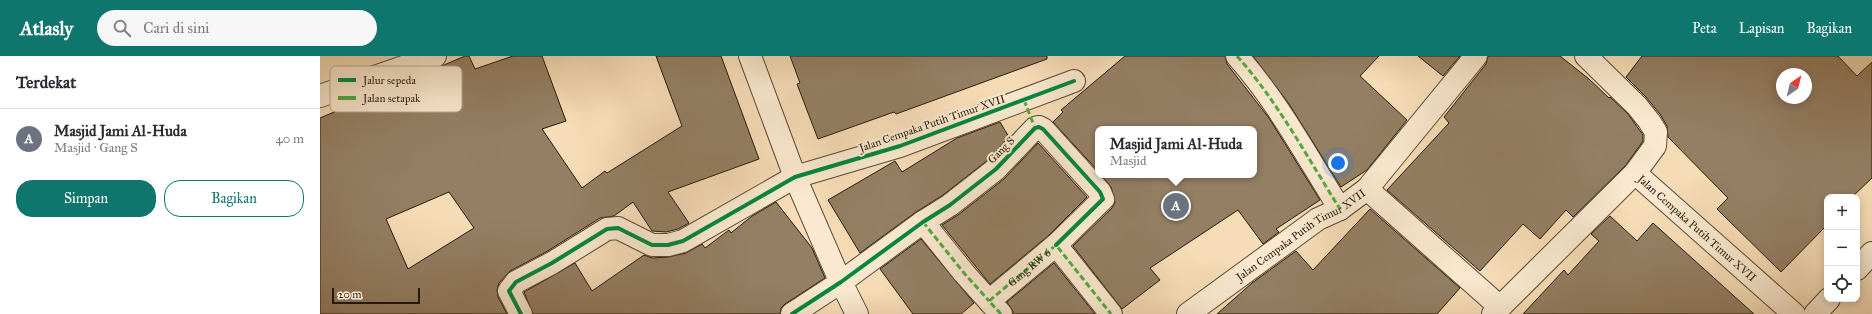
<!DOCTYPE html>
<html lang="id">
<head>
<meta charset="utf-8">
<style>
	:root { --surface:#fff; --page:#f7f7f7; --text:#2b2b33; --muted:#7c7c81; --line:#e1e1e2; --accent:#0f766e }
	body { margin:0; font-family:"IM FELL Great Primer",serif; background:var(--page); color:var(--text) }
	.controls { position:absolute; right:12px; bottom:12px; display:grid; overflow:hidden; border-radius:8px; box-shadow:0 2px 10px #0003 }
	.controls button { width:36px; height:36px; display:grid; place-items:center; padding:0; border:0; border-bottom:1px solid var(--line); background:var(--surface); color:var(--text); font:20px sans-serif }
	.compass { position:absolute; left:1456px; top:12px; width:36px; height:36px; border-radius:50%; background:var(--surface); box-shadow:0 2px 10px #0003; rotate:35deg }
	.scale { position:absolute; left:12px; bottom:10px; width:88px; box-sizing:border-box; padding-left:4px; border:2px solid #28190a; border-top:0; font-size:11px; line-height:14px; white-space:nowrap; color:#28190a; -webkit-text-stroke:3px #fae9d0; paint-order:stroke }
	.you { position:absolute; left:1018px; top:107px; width:14px; height:14px; margin:-10px; border:3px solid #fff; border-radius:50%; background:#1a73e8; box-shadow:0 0 0 6px #1a73e833 }
	.badge { display:grid; place-items:center; width:26px; height:26px; border-radius:50%; background:var(--accent); color:#fff; font-size:13px; font-weight:700 }
	.pin { position:absolute; translate:-50% -50%; border:2px solid #fff; box-shadow:0 1px 4px #0006 }
	.popup { position:absolute; left:775px; top:70px; width:162px; height:52px; box-sizing:border-box; display:grid; place-content:center; border-radius:8px; background:var(--surface); filter:drop-shadow(0 1px 3px #0005); font-size:13px; white-space:nowrap; color:var(--muted) }
	.popup b { font-size:15px; color:var(--text) }
	.popup::after { content:''; position:absolute; left:50%; top:100%; margin-left:-8px; border:8px solid transparent; border-top-color:var(--surface) }
	.list { margin:0; padding:0; list-style:none }
	h2 { display:flex; justify-content:space-between; align-items:center; height:52px; margin:0; padding:0 16px; font-size:17px }
	h2 small { font-size:13px; font-weight:400; color:var(--muted) }
	.list li { display:grid; grid-template-columns:26px 1fr auto; gap:12px; align-items:center; box-sizing:border-box; height:60px; padding:0 16px; border-top:1px solid var(--line) }
	.list b { display:block; font-size:15px; white-space:nowrap }
	.list p { margin:0; font-size:13px; white-space:nowrap; color:var(--muted) }
	.list em { font-size:13px; font-style:normal; color:var(--muted) }
	.actions { display:flex; gap:8px; padding:12px 16px }
	.actions a { flex:1; padding:9px 0; border:1px solid var(--accent); border-radius:16px; text-align:center; font-size:14px; color:var(--accent) }
	.actions .main { background:var(--accent); color:#fff }
	.icon { flex:none; width:22px; height:22px; fill:none; stroke:currentColor; stroke-width:2; stroke-linecap:round; stroke-linejoin:round }
	.map { position:relative; flex:none; width:1552px; height:258px; overflow:hidden }
	header { display:flex; align-items:center; gap:24px; box-sizing:border-box; height:56px; padding:0 20px; background:var(--accent); color:#fff }
	header strong { font-size:19px }
	nav { display:flex; gap:22px; margin-inline-start:auto; font-size:14px }
	.search { width:280px; height:36px; background:var(--page); display:flex; align-items:center; gap:10px; box-sizing:border-box; padding:0 14px; border-radius:22px; color:var(--muted); font-size:15px }
	main { display:flex }
	aside { flex:1; background:var(--surface) }
	.map>svg:first-child { display:block }
	.building { fill:#947f64; stroke:#28190a; fill-rule:evenodd }
	.lines { fill:none; stroke-linecap:round; stroke-linejoin:round }
	.street-casing { stroke:#5c4a35; stroke-width:24 }
	.street { stroke:#fae9d0; stroke-width:22 }
	.quiet { stroke:#53a941; stroke-width:3; stroke-dasharray:6 3; stroke-linecap:butt }
	.cycleway-casing { stroke:#fae9d0; stroke-width:6 }
	.cycleway { stroke:#00873e; stroke-width:4 }
	.labels { text-anchor:middle; stroke-width:4; stroke-linejoin:round; paint-order:stroke }
	.street-label { font-size:11px; fill:#28190a; stroke:#fae9d0 }
	.key { fill:#fae9d0; stroke:#bbab95; stroke-width:1 }
	.key-label { font-size:11px; fill:#28190a }
</style>
</head>
<body>
<header>
<strong>Atlasly</strong>
<div class="search"><svg class="icon" aria-label="search" viewBox="0 0 24 24"><circle cx="10" cy="10" r="6"/><path d="M15 15l6 6"/></svg>Cari di sini</div>
<nav><a>Peta</a><a>Lapisan</a><a>Bagikan</a></nav>
</header>
<main>
<aside>
<h2>Terdekat<small></small></h2>
<ul class="list">
<li><span class="badge" style="background:#6b7280">A</span><div><b>Masjid Jami Al-Huda</b><p>Masjid · Gang S</p></div><em>40 m</em></li>
</ul>
<div class="actions"><a class="main">Simpan</a><a>Bagikan</a></div>
</aside>
<div class="map">
<svg width="1552" height="258" viewBox="0 0 1552 258">
	<rect width="100%" height="100%" fill="#f7ddb7"/>
	<filter id="stains"><feTurbulence type="fractalNoise" baseFrequency=".005" numOctaves="4"/><feColorMatrix values="0 0 0 0 .2 0 0 0 0 .09 0 0 0 0 .02 0 0 0 .5 -.17"/></filter>
	<radialGradient id="worn" r=".72"><stop offset=".6" stop-color="#630" stop-opacity="0"/><stop offset="1" stop-color="#630" stop-opacity=".3"/></radialGradient>
	<g class="building">
		<path d="M145,0H149L155,13L193,0H222L246,65L222,73L262,132L285,115L287,117L362,70L336,0H401L439,103L348,136L369,167L358,173L346,176L332,175L313,146L294,160L280,162L226,196L190,215L179,227L177,234L178,241L187,258H0V62ZM129,136L154,172L88,213L66,163Z"/>
		<path d="M470,0H727V3L576,58L574,56L498,83L477,28L480,27Z"/>
		<path d="M805,0H905L907,8L949,62L1000,144L956,173L959,176L943,188L918,154L830,212L840,224L802,253L753,190L792,152L795,146L791,131L781,119H934V73H778V115L733,66L743,56L741,54Z"/>
		<path d="M933,0H1059L1040,20L1087,64L1047,114L1021,131L969,48Z"/>
		<path d="M1098,0H1140L1123,20Z"/>
		<path d="M1168,0H1240L1269,23L1289,42L1290,41L1308,58L1323,79V85L1306,109L1253,161L1246,154L1220,183L1203,168L1160,215L1067,134L1129,67L1124,61L1166,8Z"/>
		<path d="M1322,0H1518L1537,20L1552,6V122L1532,141H1507V169L1461,216L1397,153L1408,142L1348,81L1347,70L1340,58L1326,41L1306,21ZM1462,18H1486V42H1462Z"/>
		<path d="M680,66L689,81L668,104L623,139L596,156L540,197L508,144L575,105L582,116L637,82Z"/>
		<path d="M718,87L767,141L728,180L670,228L622,169L638,159L684,123Z"/>
		<path d="M456,146L492,192L505,222L465,248L461,252L460,258H213L204,236L255,207L272,235L324,199L332,202L348,201L366,197L382,188L385,192L409,174L411,177L432,160Z"/>
		<path d="M1050,153L1140,232L1117,258H897L932,227L976,195L993,214Z"/>
		<path d="M1290,160L1317,185L1333,167L1434,258H1203L1244,214L1248,219L1279,185L1271,178Z"/>
		<path d="M601,183L654,247L641,258H593L560,213Z"/>
		<path d="M734,207L775,258H693V255L687,246Z"/>
	</g>
	<g class="lines">
		<defs>
			<g id="street">
				<path d="M430,0L475,121L517,218L537,258"/>
				<path d="M917,0C958,46 987,101 1020,153"/>
				<path d="M0,40L115,0"/>
				<path id="s1" d="M1315,117L1474,258"/>
				<path d="M1047,133L1180,251"/>
				<path d="M603,166L644,217L669,245"/>
				<path d="M1537,213L1552,197"/>
				<path d="M201,258L189,235L196,226L232,207L287,173L298,172L332,189H348L363,185L475,121L580,90L754,25"/>
				<path d="M472,258L521,226L603,166L630,149L676,113L715,72L719,71L723,73L780,136L783,143L736,189"/>
				<path id="s2" d="M681,258L669,245L736,189L791,258"/>
				<path id="s3" d="M868,258L998,163L1020,153L1047,133L1156,0"/>
				<path d="M1173,258L1315,117L1335,90L1336,76L1329,65L1317,50L1266,0"/>
				<path d="M1495,258L1509,243"/>
			</g>
		</defs>
		<use href="#street" class="street-casing"/>
		<use href="#street" class="street"/>
		<g class="quiet">
			<path d="M917,0C958,46 987,101 1020,153"/>
			<path d="M704,44L715,72"/>
			<path d="M603,166L644,217L669,245"/>
			<path d="M681,258L669,245L736,189L791,258"/>
		</g>
		<defs>
			<g id="cycleway">
				<path d="M201,258L189,235L196,226L232,207L287,173L298,172L332,189H348L363,185L475,121L580,90L754,25"/>
				<path d="M472,258L521,226L603,166L630,149L676,113L715,72L719,71L723,73L780,136L783,143L736,189"/>
			</g>
		</defs>
		<use href="#cycleway" class="cycleway-casing"/>
		<use href="#cycleway" class="cycleway"/>
	</g>
	<g class="labels">
		<g class="street-label">
			<text transform="translate(612 67) rotate(-19)" y="4">Jalan Cempaka Putih Timur XVII</text>
			<text transform="translate(681 94) rotate(-45)" y="4">Gang S</text>
			<text dy="4" stroke="none"><textPath href="#s1" startOffset="83">Jalan Cempaka Putih Timur XVII</textPath></text>
			<text dy="4" stroke="none"><textPath href="#s3" startOffset="138">Jalan Cempaka Putih Timur XVII</textPath></text>
			<text dy="4" stroke="none"><textPath href="#s2" startOffset="70">Gang RW 6</textPath></text>
		</g>
	</g>
	<rect x="10" y="10" width="132" height="46" rx="6" class="key"/>
	<rect x="18" y="22" width="18" height="4" fill="#00873e"/>
	<rect x="18" y="40" width="18" height="4" fill="#53a941"/>
	<g class="key-label">
		<text x="43" y="28">Jalur sepeda</text>
		<text x="43" y="46">Jalan setapak</text>
	</g>
	<rect width="100%" height="100%" filter="url(#stains)"/>
	<rect width="100%" height="100%" fill="url(#worn)"/>
</svg>
<div class="controls">
<button>+</button>
<button>−</button>
<button><svg class="icon" aria-label="locate" viewBox="0 0 24 24"><circle cx="12" cy="12" r="6"/><path d="M12 2v4M12 18v4M2 12h4M18 12h4"/></svg></button>
</div>
<svg class="compass" viewBox="-18 -18 36 36"><path d="M0-13l5 13h-10z" fill="#e53935"/><path d="M0 13l5-13h-10z" fill="#7c7c81"/></svg>
<div class="scale">20 m</div>
<div class="you"></div>
<div class="pin badge" style="left:856px;top:150px;background:#6b7280">A</div>
<div class="popup"><b>Masjid Jami Al-Huda</b>Masjid</div>
</div>
</main>
</body>
</html>
